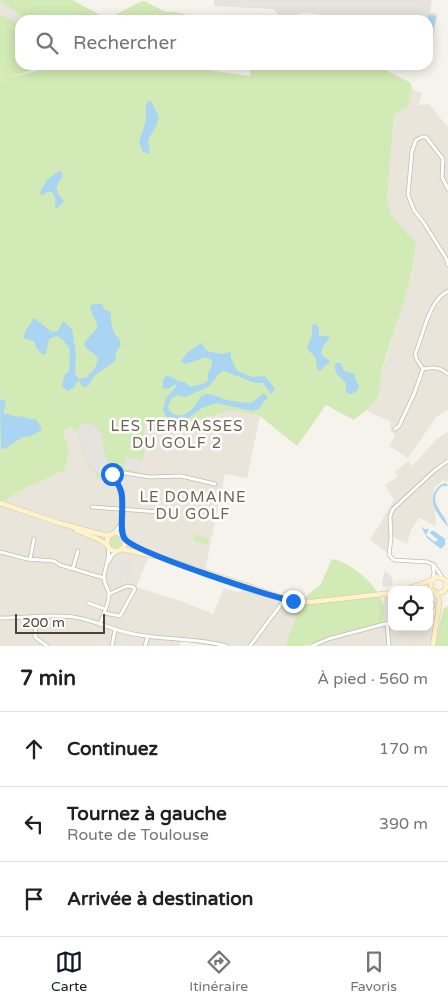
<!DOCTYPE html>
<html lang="fr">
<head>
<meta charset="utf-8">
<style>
	:root { --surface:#fff; --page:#f6f6f6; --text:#202124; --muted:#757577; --line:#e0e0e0; --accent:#111827 }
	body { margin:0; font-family:"Varela Round",sans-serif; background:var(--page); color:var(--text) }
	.controls { position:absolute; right:15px; bottom:15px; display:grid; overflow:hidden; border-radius:10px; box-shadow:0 2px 12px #0003 }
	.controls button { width:45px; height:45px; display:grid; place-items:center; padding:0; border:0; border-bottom:1px solid var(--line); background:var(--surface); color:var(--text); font:25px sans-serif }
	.scale { position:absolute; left:15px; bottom:12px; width:90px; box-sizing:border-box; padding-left:5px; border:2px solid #4b4439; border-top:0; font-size:14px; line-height:18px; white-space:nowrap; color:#4b4439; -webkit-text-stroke:4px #fff; paint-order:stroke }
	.stop { position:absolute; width:15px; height:15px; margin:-11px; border:4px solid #1a73e8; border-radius:50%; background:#fff }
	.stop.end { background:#1a73e8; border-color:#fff; box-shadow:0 1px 5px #0008 }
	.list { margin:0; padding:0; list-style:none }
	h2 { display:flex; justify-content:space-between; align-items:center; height:65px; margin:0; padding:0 20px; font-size:21px }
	h2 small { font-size:16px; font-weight:400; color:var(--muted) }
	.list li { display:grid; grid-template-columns:32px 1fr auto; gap:15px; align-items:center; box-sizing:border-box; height:75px; padding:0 20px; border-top:1px solid var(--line) }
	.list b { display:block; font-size:19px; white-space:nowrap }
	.list p { margin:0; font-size:16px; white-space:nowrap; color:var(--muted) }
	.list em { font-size:16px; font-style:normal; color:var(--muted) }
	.icon { flex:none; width:28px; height:28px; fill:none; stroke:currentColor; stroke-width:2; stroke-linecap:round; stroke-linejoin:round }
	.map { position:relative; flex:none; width:448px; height:646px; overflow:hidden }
	.search { position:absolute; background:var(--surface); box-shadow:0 2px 12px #0003; left:15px; right:15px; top:15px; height:55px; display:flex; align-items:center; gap:12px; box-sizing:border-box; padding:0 18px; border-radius:15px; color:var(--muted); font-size:19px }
	.sheet { height:290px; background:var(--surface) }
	nav { display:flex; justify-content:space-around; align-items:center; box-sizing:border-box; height:70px; border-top:1px solid var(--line); background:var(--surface); font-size:14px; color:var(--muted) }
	nav a { display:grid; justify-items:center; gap:2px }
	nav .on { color:var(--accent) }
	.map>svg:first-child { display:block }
	.residential { fill:#eae5da }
	.industrial { fill:#e6e2dd }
	.green { fill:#d2eab5 }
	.parking { fill:#e5e3e0 }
	.water { fill:#a9d4f2 }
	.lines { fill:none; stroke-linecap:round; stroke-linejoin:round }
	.minor-casing { stroke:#c2bbae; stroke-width:4.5 }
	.secondary-casing { stroke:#d6c79b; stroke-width:5.5 }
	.minor { stroke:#fff; stroke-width:3 }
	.secondary { stroke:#fff3cd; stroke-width:4.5 }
	.route { stroke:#1a73e8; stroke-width:6 }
	.labels { text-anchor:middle; stroke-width:5; stroke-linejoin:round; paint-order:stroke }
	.neighbourhood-label { font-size:15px; letter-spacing:1px; fill:#6e6250; stroke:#fff }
</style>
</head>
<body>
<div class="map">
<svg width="448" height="646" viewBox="0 0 448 646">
	<rect width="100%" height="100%" fill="#f6f3ec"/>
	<g class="residential">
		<path d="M0,0L7,4L27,20H20V24L0,14Z"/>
		<path d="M412,89L422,93L419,105L429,104L448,127V410L437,416L408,458L389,446L395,437L390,428L391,422L365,410L378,397L382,371L412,274L415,255L416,243L392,216L387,200L394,114L409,100Z"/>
		<path d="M231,410L260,416L247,478L225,474L205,570L151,551L136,587L184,602L213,614L224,588L240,593L243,588L287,603L301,605L285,646H211L181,641L179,646H0V501L4,502L19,491L65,470L69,450L64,434V429L71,425L78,436L85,463L97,474V478L115,470L145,444H142L145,423L168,429Z"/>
		<path d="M448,432V482L444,480L434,487L436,526L419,518L411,530L407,544L394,537L388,553L370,540L394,500L385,485L398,476L395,472L408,461L412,466L437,439Z"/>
		<path d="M384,597H392V627H429V615L437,614L431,646H306L382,623Z"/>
	</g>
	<g class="industrial">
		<path d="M214,0H432L430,12L438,14L428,64V20H354L306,12L292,16L279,15L273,9L214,6Z"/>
		<path d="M385,571L391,576L393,585L383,587L382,582Z"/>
	</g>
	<g class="green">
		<path d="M0,0H72L102,16L109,18L140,2L144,1L166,12H176L184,14L198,20H27Z"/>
		<path d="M0,14L20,24V65H50L0,80Z"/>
		<path d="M63,65H199L201,69L250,76V65H379L389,72L411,83L412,89L408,107L394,114L387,200L392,216L416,243C413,287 394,327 382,369C380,378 381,388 378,396C375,405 361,414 354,420L326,405L297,446L260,416L231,410L168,429L145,423L143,444L146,445L139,474L115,470L97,479L96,474L85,463L78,436L70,426L64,430V434L69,450L65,470L19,491L4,502L0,501V81L6,78Z"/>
		<path d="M195,534L209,539L207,545L193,540Z"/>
		<circle cx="115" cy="542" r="6"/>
		<path d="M332,559C351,562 381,587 384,608C384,612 383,618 382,623L303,646H285L302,601L311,592L321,584Z"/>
		<path d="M448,606V646H435L443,609Z"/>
	</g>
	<g class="parking">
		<path d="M85,422L97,427L103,439V450L109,463L114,470L101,475L86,463L80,439L75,431Z"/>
		<path d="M126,457L143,460L140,472L124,469Z"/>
		<path d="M122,560H131L129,574L120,579L118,574L109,570L115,563Z"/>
	</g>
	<g class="water">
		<path d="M428,15L436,16L432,35H428Z"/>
		<path d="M148,101H151L159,117L156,126L148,140L150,154L143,152L139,142L146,120V105Z"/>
		<path d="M59,171H61L63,176L56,187L58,191V194L64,201L57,209L55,207C56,200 56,194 49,191L41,196L40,192L48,179Z"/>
		<path d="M94,304H102L105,310L111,312C110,320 112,334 119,338L121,345L116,352L115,361L94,376L88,386L84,387L80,384L79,378H86L95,368L98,359C95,352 87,351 84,345L85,342L97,328C98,320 90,314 90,306Z"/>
		<path d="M34,318L52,332L58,331L63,321L72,329L76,353L75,375L78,377V382H76L75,387L67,391L62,386L64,376L69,371L70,349L63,340L57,336L49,339L46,353L43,355L37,349L34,341L23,338L26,330Z"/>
		<path d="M316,324L319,328V336H328L330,338C326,343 317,351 324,357C326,358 328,359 330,361L320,371L317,369L316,358L307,348L312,335V325Z"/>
		<path d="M201,343L207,351L221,354L231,352V358L237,371L252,377L265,376L275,389L271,394L263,383H255L224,371C216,374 215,381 209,386C203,391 193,392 186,397L177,395L172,398L168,405L169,411C183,423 195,408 201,396C212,391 217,398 227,400C235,401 243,403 251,403L264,393L268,398L263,402L259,409L252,411L217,403L202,408L187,419L174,421L167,417L164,413L163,409L166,398L176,387L175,384L170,388L163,389V380L166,376C173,375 175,382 185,382L190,387L205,383L208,380V373L212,365V360L205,357L186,364L181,361L187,353Z"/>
		<path d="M336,363H341L344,371L355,374V378L359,386C358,391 354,394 349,394L346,392V383C340,377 332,372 336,363Z"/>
		<path d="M0,399L4,400L6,402L3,413L17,417L22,416L28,419H36L42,430L31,436L23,437L4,449H1Z"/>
		<path d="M446,483L448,486H442C424,502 447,514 448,527C440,517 427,504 436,490C439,486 441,484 446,483Z"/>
		<path d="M421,526L424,529H429L426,535L435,542L438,540L430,533L431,531H434L445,539V545L441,549L427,538Z"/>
	</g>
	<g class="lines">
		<defs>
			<g id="minor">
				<path d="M448,189L442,177L443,159L426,137H422L416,140L412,151L408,195L414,210L424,223L446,258L448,265"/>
				<path d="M423,369C433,367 440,367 448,374"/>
				<path d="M395,429L399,426L414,394L423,369L417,360L415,354C424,334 428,301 448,291"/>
				<path d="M110,471C118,482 123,494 123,509C124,518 121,527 123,537"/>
				<path d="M112,474L118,472L150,477L181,476L215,484"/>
				<path d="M92,507L159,512"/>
				<path d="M114,533L121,524"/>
				<path d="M0,552L27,559L54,561L60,565L104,578"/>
				<path d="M30,559L34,539"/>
				<path d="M109,561L112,555L118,551"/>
				<path d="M433,566L434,572L433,579"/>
				<path d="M73,568L78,551"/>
				<path d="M442,577L434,565L428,562L394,560L389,555L391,538L390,516L393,509L434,471L448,461"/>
				<path d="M429,598L433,605L429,613"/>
				<path d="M88,603L105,609"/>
				<path d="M104,613L120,616L135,589L133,587L127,586L109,594"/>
				<path d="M37,616L35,636L36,638L47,646"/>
				<path d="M0,618C24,618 49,614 73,617C96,620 116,632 139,635C168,640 197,638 226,646"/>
				<path d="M100,624C103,615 110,602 109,593C108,588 104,584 104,578C104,567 111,559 108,547"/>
				<path d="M387,624L389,646"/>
				<path d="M112,646L115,630"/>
				<path d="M145,646L148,636"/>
				<path d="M250,646L285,599"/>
				<path d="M312,646L328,639L392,622"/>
			</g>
			<g id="secondary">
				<path d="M0,503L59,523L104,535H110"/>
				<path d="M76,530L98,539L107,545"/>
				<circle cx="116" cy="542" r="9"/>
				<path d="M124,539L134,546L160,557L293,601L311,602L392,593"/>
				<path d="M122,549L154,556"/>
				<path d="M446,581V588L443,592L437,593L431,589V582L435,577L442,578L448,582"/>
				<path d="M404,590L432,580"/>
				<path d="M433,646L439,604V599L435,593"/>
			</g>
		</defs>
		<use href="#minor" class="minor-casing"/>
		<use href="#secondary" class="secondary-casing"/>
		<use href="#minor" class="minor"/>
		<use href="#secondary" class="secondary"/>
	</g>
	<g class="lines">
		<path class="route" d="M112,474C115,479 119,485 121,491C125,504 118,531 125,539C136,553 269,596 293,601"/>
	</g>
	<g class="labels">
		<g class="neighbourhood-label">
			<text x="177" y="431">LES TERRASSES<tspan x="177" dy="17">DU GOLF 2</tspan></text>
			<text x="193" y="502">LE DOMAINE<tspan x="193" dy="17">DU GOLF</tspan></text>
		</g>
	</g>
</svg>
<div class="controls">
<button><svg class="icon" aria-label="locate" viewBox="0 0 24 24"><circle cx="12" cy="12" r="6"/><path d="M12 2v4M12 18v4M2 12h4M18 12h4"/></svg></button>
</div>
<div class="scale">200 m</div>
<div class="stop" style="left:112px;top:474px"></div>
<div class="stop end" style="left:293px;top:601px"></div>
<div class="search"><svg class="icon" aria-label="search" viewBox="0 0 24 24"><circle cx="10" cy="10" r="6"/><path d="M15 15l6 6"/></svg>Rechercher</div>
</div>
<section class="sheet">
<h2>7 min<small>À pied · 560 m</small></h2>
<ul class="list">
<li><svg class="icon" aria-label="ahead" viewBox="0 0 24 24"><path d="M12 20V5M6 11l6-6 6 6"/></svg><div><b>Continuez</b></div><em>170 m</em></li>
<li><svg class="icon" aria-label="left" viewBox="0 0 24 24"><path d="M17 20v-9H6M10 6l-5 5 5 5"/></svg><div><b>Tournez à gauche</b><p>Route de Toulouse</p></div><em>390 m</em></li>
<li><svg class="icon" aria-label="arrive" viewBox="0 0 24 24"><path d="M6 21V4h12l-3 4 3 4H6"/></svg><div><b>Arrivée à destination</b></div></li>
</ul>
</section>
<nav>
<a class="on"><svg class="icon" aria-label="map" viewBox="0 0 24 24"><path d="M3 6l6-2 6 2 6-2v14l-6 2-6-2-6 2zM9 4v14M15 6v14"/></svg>Carte</a>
<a><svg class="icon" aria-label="directions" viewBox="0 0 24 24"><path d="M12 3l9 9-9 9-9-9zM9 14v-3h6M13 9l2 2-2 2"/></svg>Itinéraire</a>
<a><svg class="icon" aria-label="saved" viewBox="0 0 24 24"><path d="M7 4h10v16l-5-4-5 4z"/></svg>Favoris</a>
</nav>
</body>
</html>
